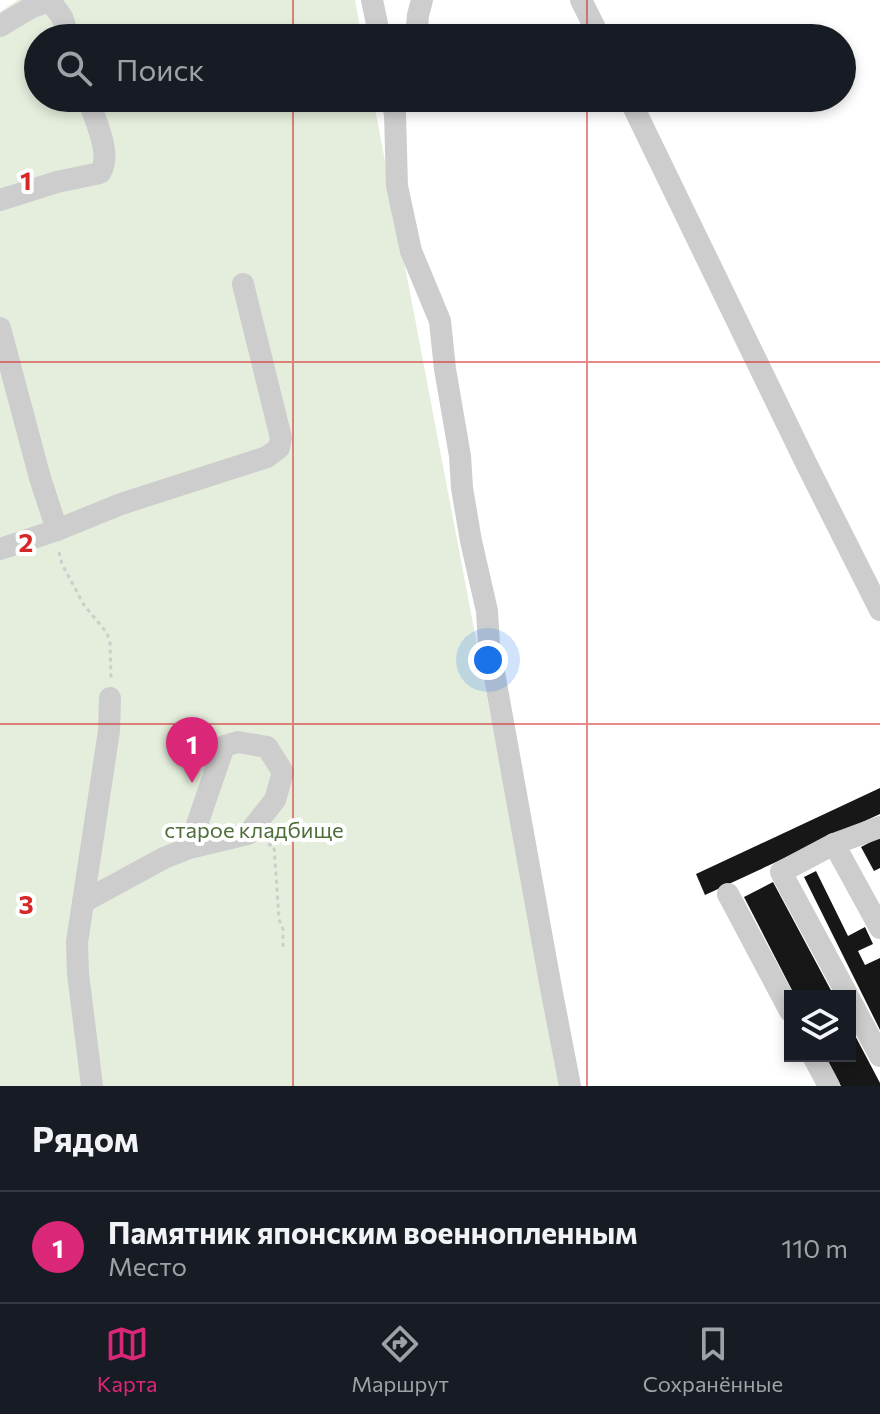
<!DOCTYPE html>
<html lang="ru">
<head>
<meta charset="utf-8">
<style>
	:root { --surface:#171b24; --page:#20242c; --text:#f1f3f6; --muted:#9ea1a6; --line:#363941; --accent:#db2777 }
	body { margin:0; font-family:Commissioner,sans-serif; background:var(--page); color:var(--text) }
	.controls { position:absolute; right:24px; bottom:24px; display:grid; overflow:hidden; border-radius:0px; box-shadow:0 4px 12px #0003 }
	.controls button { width:72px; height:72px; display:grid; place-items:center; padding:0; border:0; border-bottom:2px solid var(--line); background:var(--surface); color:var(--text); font:40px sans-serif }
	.you { position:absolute; left:488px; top:660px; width:28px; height:28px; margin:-20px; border:6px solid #fff; border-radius:50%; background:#1a73e8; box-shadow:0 0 0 12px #1a73e833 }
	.badge { display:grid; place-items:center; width:52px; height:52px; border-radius:50%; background:var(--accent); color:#fff; font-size:26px; font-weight:700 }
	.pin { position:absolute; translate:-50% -66px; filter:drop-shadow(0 2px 4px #0008) }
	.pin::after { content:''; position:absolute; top:42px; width:28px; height:24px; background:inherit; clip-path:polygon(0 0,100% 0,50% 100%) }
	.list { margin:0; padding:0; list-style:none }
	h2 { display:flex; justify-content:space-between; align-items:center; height:104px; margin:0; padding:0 32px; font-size:34px }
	h2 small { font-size:26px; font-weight:400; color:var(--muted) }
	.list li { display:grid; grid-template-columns:52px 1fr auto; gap:24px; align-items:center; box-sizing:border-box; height:112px; padding:0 32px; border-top:2px solid var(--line) }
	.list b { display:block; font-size:30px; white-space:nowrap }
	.list p { margin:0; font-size:26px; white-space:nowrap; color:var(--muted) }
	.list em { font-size:26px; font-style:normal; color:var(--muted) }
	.icon { flex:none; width:44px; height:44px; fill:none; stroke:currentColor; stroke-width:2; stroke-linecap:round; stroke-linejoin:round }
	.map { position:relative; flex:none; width:880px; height:1086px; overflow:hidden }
	.search { position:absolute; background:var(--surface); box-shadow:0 4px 12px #0003; left:24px; right:24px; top:24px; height:88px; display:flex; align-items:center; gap:20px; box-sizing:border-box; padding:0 28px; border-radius:44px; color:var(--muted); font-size:30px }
	.sheet { height:216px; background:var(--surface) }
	nav { display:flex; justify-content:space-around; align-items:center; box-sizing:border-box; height:112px; border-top:2px solid var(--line); background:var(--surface); font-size:22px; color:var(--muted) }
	nav a { display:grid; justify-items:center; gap:4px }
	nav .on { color:var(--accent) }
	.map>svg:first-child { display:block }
	.green { fill:#e5eedd }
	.building { fill:#171717 }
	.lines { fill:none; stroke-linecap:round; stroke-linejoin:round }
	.path { stroke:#cdcdcd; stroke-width:3; stroke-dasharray:4 4; stroke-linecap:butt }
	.minor { stroke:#cdcdcd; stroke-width:22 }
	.grid { fill:none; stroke:#d62828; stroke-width:2; stroke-opacity:0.55 }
	.labels { text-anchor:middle; stroke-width:8; stroke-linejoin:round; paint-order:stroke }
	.park-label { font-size:22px; fill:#4f6f3a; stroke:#fff }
	.grid-label { font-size:26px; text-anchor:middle; font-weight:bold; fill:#d62828; stroke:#fff; stroke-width:8; stroke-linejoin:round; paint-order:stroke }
</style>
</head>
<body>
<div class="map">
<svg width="880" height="1086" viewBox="0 0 880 1086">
	<rect width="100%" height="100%" fill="#fff"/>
	<path class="green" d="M18,0H355L362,38H38V98H373L561,1086H0V12Z"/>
	<g class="building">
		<path d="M880,788V814L705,895L696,874Z"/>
		<path d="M880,837V868L874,871L861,847Z"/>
		<path d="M816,871L848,936L865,927L873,944L858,951L865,965L880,958V1030L804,877Z"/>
		<path d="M773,882L834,996H795L744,897Z"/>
		<path d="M850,1026L880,1083V1086H841L825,1056H850Z"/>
	</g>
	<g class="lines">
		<g class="path">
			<path d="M59,552L62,564L84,605L107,633L110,643L111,678"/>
			<path d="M268,844L274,846L279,919L283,929V947"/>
		</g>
		<g class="minor">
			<path d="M372,0L380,38"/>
			<path d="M581,0L600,38"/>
			<path d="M51,2L62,17L69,38"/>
			<path d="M0,26L32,7L53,0"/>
			<path d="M187,38L194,35"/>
			<path d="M416,38L418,15L422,0"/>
			<path d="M391,98L395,114L397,186L411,251L440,321L445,369L460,456L462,488L471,541L487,611L489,645L495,678L551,988L570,1086"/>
			<path d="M629,98L805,461L880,610"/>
			<path d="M0,200L57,182L100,173C113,154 94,119 88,98"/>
			<path d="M0,328L40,478L57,530"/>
			<path d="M0,549L57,530L121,504L267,457L279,448L281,438L243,284"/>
			<path d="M834,844L880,928"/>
			<path d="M728,894L790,1011"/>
			<path d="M83,902L164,858L189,848L248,834L275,800L283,772L267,747L238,742L224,746L189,848"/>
			<path d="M848,996L781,872L834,844L880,827"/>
			<path d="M850,1000L880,1056"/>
			<path d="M813,1056L829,1086"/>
			<path d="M92,1086L78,974L77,942L109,731L110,698"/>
		</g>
	</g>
	<path class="grid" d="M293,0V38M587,0V38M293,98V1086M587,98V1086M0,362H880M0,724H880"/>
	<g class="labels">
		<g class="park-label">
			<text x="254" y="838">старое кладбище</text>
		</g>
	</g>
	<g class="grid-label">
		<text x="26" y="190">1</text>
		<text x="26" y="552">2</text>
		<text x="26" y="914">3</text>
	</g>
</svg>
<div class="controls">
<button><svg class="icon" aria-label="layers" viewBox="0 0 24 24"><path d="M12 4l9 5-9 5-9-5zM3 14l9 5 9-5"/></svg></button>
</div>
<div class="you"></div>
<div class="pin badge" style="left:192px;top:783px">1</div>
<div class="search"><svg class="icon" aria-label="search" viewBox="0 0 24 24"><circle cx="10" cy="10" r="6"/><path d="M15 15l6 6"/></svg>Поиск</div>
</div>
<section class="sheet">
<h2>Рядом<small></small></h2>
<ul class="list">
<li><span class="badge">1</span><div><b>Памятник японским военнопленным</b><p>Место</p></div><em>110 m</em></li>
</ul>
</section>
<nav>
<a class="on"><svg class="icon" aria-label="map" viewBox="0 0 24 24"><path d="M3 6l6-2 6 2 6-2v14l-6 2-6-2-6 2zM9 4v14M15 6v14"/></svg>Карта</a>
<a><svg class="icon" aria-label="directions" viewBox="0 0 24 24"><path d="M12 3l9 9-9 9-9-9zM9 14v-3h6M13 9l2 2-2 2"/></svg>Маршрут</a>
<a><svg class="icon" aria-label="saved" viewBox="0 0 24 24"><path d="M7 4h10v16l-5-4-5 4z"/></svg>Сохранённые</a>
</nav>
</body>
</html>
